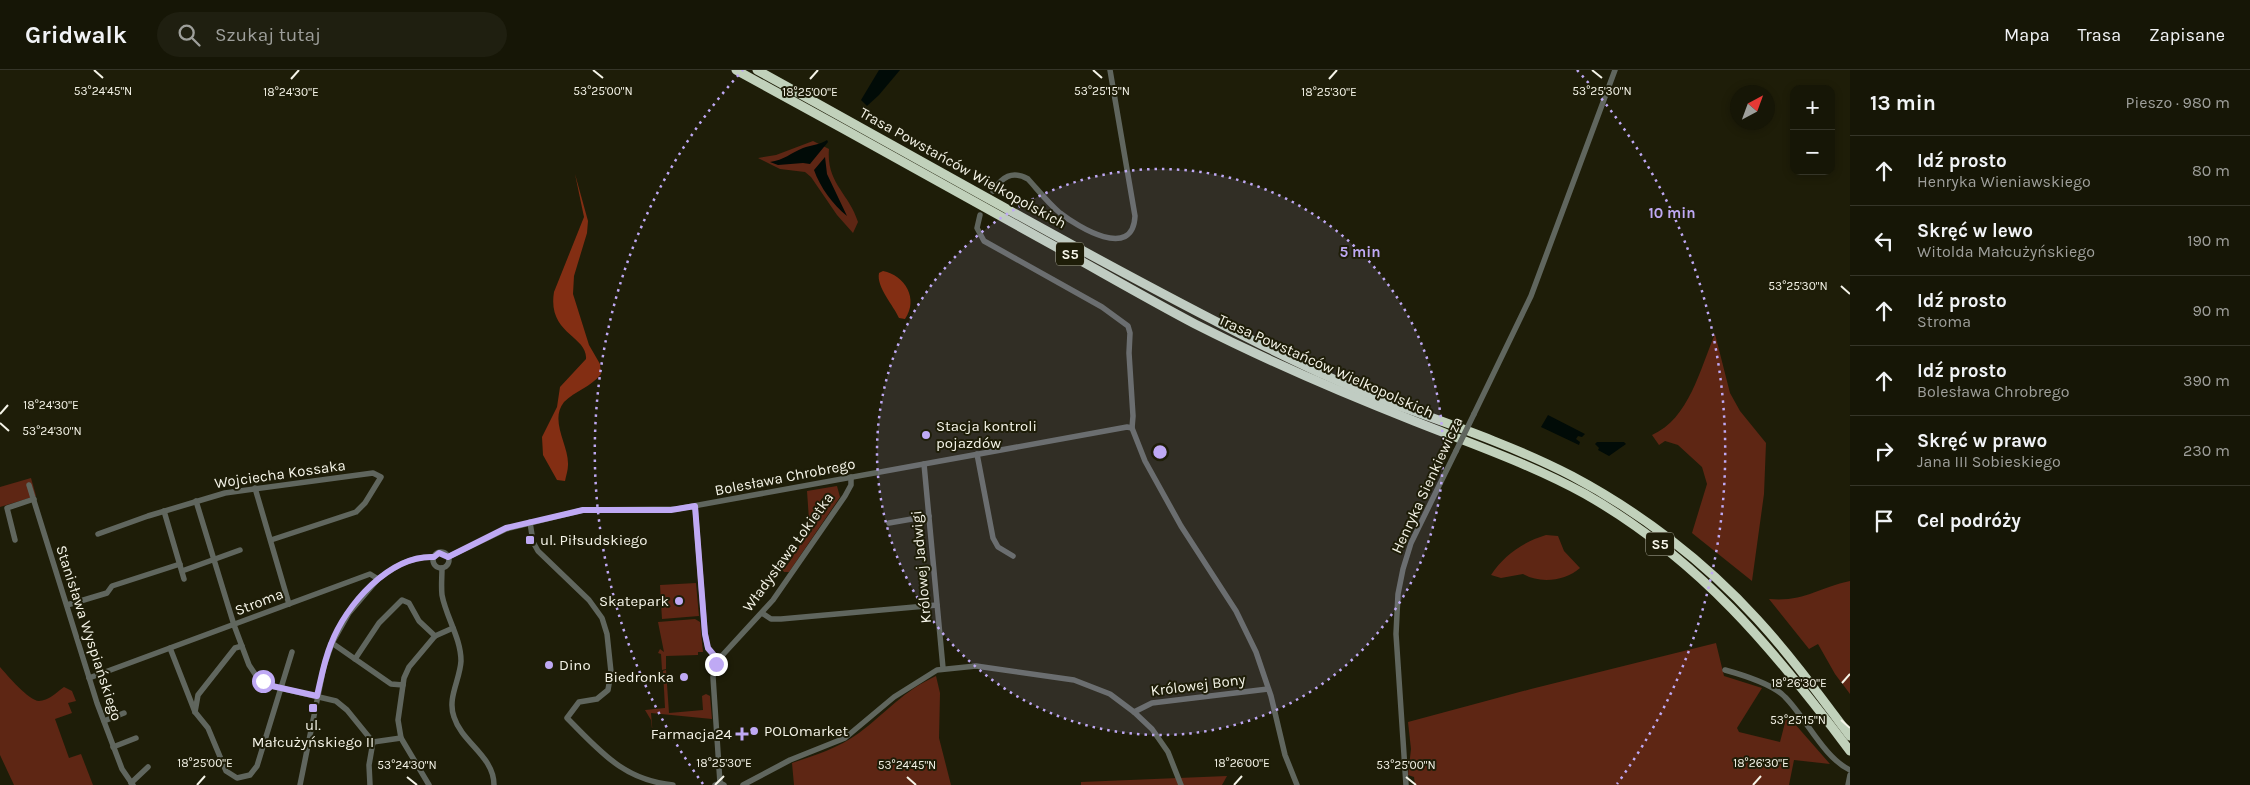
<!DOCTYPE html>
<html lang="pl">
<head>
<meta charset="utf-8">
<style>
	:root { --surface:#161606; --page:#1f1f10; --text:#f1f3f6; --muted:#9e9f9b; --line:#353528 }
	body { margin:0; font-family:Karla,sans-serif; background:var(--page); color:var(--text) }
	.controls { position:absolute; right:15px; top:15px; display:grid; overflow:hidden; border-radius:10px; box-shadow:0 2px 8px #0003 }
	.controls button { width:45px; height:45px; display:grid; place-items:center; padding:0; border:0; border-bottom:1px solid var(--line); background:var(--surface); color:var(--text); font:25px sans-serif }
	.compass { position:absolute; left:1730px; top:15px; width:45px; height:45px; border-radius:50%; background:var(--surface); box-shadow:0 2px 8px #0003; rotate:41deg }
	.stop { position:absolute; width:15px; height:15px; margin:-11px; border:4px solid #bfa9f4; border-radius:50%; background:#fff }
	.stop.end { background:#bfa9f4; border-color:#fff; box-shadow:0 1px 5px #0008 }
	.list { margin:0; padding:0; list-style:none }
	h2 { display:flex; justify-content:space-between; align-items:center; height:65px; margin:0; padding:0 20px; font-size:21px }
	h2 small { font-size:16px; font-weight:400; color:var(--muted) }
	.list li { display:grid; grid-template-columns:32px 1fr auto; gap:15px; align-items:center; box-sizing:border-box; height:70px; padding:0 20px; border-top:1px solid var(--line) }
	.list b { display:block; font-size:19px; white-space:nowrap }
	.list p { margin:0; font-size:16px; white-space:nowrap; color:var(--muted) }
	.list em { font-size:16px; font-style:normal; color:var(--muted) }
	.icon { flex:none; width:28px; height:28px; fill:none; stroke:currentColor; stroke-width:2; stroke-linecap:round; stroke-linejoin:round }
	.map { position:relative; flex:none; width:1850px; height:715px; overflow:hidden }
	header { display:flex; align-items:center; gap:30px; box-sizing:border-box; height:70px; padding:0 25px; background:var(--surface); border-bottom:1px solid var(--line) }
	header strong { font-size:24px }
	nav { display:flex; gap:28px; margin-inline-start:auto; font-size:18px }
	.search { width:350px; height:45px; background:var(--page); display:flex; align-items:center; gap:12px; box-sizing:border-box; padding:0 18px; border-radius:28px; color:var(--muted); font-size:19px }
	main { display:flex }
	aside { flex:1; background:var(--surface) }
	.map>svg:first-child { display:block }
	.green { fill:#5e2614 }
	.forest { fill:#832e13 }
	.water { fill:#010b07 }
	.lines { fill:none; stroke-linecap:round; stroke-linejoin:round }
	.minor { stroke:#60665e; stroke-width:5.5 }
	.highway { stroke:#c1d1bb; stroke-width:9 }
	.minor-bridge { stroke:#60665e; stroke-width:5.5 }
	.route { stroke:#bfa9f4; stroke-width:6 }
	.ticks { fill:none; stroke:#f5f4e8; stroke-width:2 }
	.ring { fill:none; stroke:#bfa9f4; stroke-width:2.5; stroke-dasharray:2.5 5 }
	.poi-dot { fill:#bfa9f4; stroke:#1e1d08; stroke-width:2 }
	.labels { text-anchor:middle; stroke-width:4; stroke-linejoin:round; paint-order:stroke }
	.shield { fill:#1e1d08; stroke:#b4b4a5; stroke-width:1 }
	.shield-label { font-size:14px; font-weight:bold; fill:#f5f4e8 }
	.street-label { font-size:15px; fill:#f5f4e8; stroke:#1e1d08 }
	.poi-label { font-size:15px; fill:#f5f4e8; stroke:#1e1d08; text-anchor:start }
	.ticks-label { font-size:12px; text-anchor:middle; fill:#f5f4e8; stroke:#1e1d08; stroke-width:4; stroke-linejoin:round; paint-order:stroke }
	.centre { fill:#bfa9f4; stroke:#1e1d08; stroke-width:2.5 }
	.ring-label { font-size:15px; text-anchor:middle; font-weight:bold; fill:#bfa9f4; stroke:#1e1d08; stroke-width:4; stroke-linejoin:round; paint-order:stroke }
</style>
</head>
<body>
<header>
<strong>Gridwalk</strong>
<div class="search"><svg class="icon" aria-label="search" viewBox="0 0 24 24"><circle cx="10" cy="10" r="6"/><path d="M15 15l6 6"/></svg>Szukaj tutaj</div>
<nav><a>Mapa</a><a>Trasa</a><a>Zapisane</a></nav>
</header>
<main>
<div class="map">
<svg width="1850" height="715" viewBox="0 0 1850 715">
	<rect width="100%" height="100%" fill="#1e1d08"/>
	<g class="green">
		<path d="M813,71L829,79C826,113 849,123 858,152L853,163L837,145L811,107L805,102L780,99L758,88L776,85Z"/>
		<path d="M1715,264L1730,323L1740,341L1766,373L1764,424L1752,511L1692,463L1707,414L1702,397L1678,375L1665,371L1659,375L1652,365C1689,349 1700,299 1715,264Z"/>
		<path d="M31,408L36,426L0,437V417Z"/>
		<path d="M837,416L840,427L789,502H784L782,499L788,494L805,467L810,464L807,421Z"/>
		<path d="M1546,465L1558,466L1564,481L1580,498C1565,511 1540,514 1523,504L1501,508L1491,505C1504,485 1523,472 1546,465Z"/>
		<path d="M1850,511V624L1835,604L1818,574L1809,579L1769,529C1804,532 1818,518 1850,511Z"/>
		<path d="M696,513L699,546L662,549L660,515Z"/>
		<path d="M695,549L700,552L703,582H698V585L666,586V599L662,600L661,584L658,583L660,579L664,582L658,552Z"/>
		<path d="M1716,573L1724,606L1762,618L1737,658L1739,662L1780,672L1787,645L1830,694L1794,690L1789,715H1415L1414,707L1408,705L1411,679L1408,652L1531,619Z"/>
		<path d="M0,597C7,605 29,631 39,631C48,631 57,622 64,617L72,621L76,631L68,633L72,643L55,649L69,688L81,684L93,715H14L0,685Z"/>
		<path d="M666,600L669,643L703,640L702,626L706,624L710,626L712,649L651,643L653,667L651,650L645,640L665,638L663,601Z"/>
		<path d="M936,606L940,623L939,668L951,715H794L792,693C816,685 838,678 859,663C887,642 903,621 936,606Z"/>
		<path d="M1227,706L1222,715H1081V712Z"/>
	</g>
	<g class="forest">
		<path d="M575,104L588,151L587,163L574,206L573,224L589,275L600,294L601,304C591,317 575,321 564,332C549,351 569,375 568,395C568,400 566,406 565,411L557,410L543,385L542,367L557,337L560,317L586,289C588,266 547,264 554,222L584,147Z"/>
		<path d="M883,201C905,205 919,229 905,249L899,248C894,236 876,217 879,203Z"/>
	</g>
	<g class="water">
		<path d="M879,0H900L879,25L867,36L861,30Z"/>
		<path d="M827,70L828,72L810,94L803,93L778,95L770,92C784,90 791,83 803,78C811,75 819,75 827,70Z"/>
		<path d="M825,87L827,104L847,146C833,135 820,117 814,100Z"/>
		<path d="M1548,345L1585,364L1582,367L1578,366L1576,369L1580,372L1579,375L1541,357Z"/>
		<path d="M1597,372H1624L1626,374L1609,386L1598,380L1599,378L1595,374Z"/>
	</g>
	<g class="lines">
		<g class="minor">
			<path d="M993,121C1002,107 1012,100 1028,109C1038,120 1048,133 1060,143C1078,157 1133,191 1135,146L1110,0"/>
			<path d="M980,145L977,158L984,171L1102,237L1128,256L1130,263L1129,283L1133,346L1132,358L1145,391L1181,456L1236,541L1256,582L1271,626L1285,685L1297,715"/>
			<path d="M1474,344L1531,226L1615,0"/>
			<path d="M977,384L993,468L998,477L1013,486"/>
			<path d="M924,394L943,598"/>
			<path d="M29,415L97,633L122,699L133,715"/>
			<path d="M255,418L289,534"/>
			<path d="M196,431L234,555L249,595L257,607L272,616L336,631L347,640L373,672"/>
			<path d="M695,436L705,564L708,579L718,590L713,607L720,713"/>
			<path d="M164,441L184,509"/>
			<path d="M530,452L533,472L538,481L589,530L602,548L607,564L611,602L608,620L597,629L579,632L567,648C600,681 623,710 673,715"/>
			<path d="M889,453L929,446"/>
			<path d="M98,464L148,446L225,423L373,403L381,407L365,433L356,442L271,470"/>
			<path d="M15,470L7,438L34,429"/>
			<circle cx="441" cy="490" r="8"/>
			<path d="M448,487L506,459L583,440L677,439L1127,357L1132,358"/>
			<path d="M442,498C442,507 441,516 442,525C446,547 461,568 461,591C460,610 447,628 454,647C462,673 494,686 494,715"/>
			<path d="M182,501L240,480"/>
			<path d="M67,535L107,523L112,516L180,494"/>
			<path d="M762,543L771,549H781L937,535"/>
			<path d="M332,573L391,614L403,615"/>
			<path d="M170,578L195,642L208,658L226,701L237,708L250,705L257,696L292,582"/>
			<path d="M355,589L379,553L402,530L409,533L419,551L435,566"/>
			<path d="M718,590L773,530L845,426L851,415V407"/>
			<path d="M1725,600C1743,605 1773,614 1785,627C1806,648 1824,688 1850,700"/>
			<path d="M89,608L370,504L378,509C396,496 411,486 434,487"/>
			<path d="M195,642L198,625L235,578L242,576"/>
			<path d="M1134,642L1152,633L1268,619"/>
			<path d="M104,651L124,643"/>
			<path d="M373,672L401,668"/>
			<path d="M113,677L136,668"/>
			<path d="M131,713L148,697"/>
			<path d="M300,715L324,596L332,573L349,543L378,509"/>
			<path d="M370,715L369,695L373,672"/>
			<path d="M429,715L401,668L398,650L404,608L409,597L435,566L453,558"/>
			<path d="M715,715L720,713L724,715"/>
			<path d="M743,715L790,690L845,668L894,627L937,600L976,596L1074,610L1110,624L1134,642L1152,659L1168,682L1181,715"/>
			<path d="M1406,715L1396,564L1398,524L1403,499L1411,473L1456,381"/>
			<path d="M1848,715L1850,705"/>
		</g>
		<g class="highway">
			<path d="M736,0C837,55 938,111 1038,167C1091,196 1142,226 1195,254C1266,290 1340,322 1414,351C1472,374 1530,394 1585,424C1699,489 1773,578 1850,681"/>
			<path d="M757,0C924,92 1090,188 1260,274C1303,295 1346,316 1391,333C1452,355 1514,376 1572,406C1640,442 1705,492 1757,549C1791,586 1820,626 1850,666"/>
		</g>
		<path class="minor-bridge" d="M1456,381L1474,344"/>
	</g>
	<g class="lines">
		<path class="route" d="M263,611L272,616L317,626C321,609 324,591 331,574C346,535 389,485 434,487L439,483L448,487L506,458L583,440H671L695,436L705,564L708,578L718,590L716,594"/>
	</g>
	<path class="ticks" d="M94,0L103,8M593,0L603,8M1093,0L1102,8M1592,0L1602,8M291,9L299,0M810,9L818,0M1329,9L1337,0M1841,216L1850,224M0,344L8,335M0,353L9,361M1842,613L1850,604M1841,650L1850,658M407,707L417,715M907,707L916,715M1406,707L1416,715M197,715L205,706M715,715L724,706M1234,715L1242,706M1753,715L1761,706"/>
	<circle cx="1160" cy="382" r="283" fill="#bfa9f4" fill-opacity=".12"/>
	<g class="ring">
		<circle cx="1160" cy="382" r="283"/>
		<path d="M703 714A565 565 0 0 1 743 0M1577 0A565 565 0 0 1 1617 714"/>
	</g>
	<g class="poi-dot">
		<circle cx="926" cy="365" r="5"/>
		<rect x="525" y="465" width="10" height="10" rx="2.5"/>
		<circle cx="679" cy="531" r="5"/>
		<circle cx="549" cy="595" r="5"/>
		<circle cx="684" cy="607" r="5"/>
		<rect x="308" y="633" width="10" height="10" rx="2.5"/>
		<circle cx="754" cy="661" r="5"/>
		<path d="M739.5 656.5h5v5h5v5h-5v5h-5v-5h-5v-5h5z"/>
	</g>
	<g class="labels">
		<g class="shield">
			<rect x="1056" y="172.5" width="28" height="23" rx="4"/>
			<rect x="1646" y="462.5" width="28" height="23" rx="4"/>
		</g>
		<g class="shield-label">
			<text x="1070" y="189">S5</text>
			<text x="1660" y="479">S5</text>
		</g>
		<g class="street-label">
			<text transform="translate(963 98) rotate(29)" y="5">Trasa Powstańców Wielkopolskich</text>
			<text transform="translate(1326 296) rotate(24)" y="5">Trasa Powstańców Wielkopolskich</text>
			<text transform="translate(280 404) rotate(-8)" y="5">Wojciecha Kossaka</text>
			<text transform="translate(785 407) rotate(-11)" y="5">Bolesława Chrobrego</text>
			<text transform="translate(1427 415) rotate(-65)" y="5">Henryka Sienkiewicza</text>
			<text transform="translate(788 482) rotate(-54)" y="5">Władysława Łokietka</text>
			<text transform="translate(921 497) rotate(-95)" y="5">Królowej Jadwigi</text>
			<text transform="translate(259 532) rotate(-21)" y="5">Stroma</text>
			<text transform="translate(89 563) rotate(72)" y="5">Stanisława Wyspiańskiego</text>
			<text transform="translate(1198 615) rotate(-7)" y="5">Królowej Bony</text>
		</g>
		<g class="poi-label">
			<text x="936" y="361">Stacja kontroli<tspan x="936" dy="17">pojazdów</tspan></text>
			<text x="540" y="475">ul. Piłsudskiego</text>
			<text x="669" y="536" text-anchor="end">Skatepark</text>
			<text x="559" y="600">Dino</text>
			<text x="674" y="612" text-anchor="end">Biedronka</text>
			<text x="313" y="660" text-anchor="middle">ul.<tspan x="313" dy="17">Małcużyńskiego II</tspan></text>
			<text x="764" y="666">POLOmarket</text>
			<text x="732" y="669" text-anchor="end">Farmacja24</text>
		</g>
	</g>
	<g class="ticks-label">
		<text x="103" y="25">53°24'45"N</text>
		<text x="603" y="25">53°25'00"N</text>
		<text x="1102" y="25">53°25'15"N</text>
		<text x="1602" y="25">53°25'30"N</text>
		<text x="291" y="26">18°24'30"E</text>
		<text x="810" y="26">18°25'00"E</text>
		<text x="1329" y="26">18°25'30"E</text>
		<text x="1798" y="220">53°25'30"N</text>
		<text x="51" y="339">18°24'30"E</text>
		<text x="52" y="365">53°24'30"N</text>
		<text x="1799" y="617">18°26'30"E</text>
		<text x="1798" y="654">53°25'15"N</text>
		<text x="205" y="697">18°25'00"E</text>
		<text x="724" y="697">18°25'30"E</text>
		<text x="1242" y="697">18°26'00"E</text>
		<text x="1761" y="697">18°26'30"E</text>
		<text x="407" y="699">53°24'30"N</text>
		<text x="907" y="699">53°24'45"N</text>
		<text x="1406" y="699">53°25'00"N</text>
	</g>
	<circle cx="1160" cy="382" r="8" class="centre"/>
	<g class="ring-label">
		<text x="1672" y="148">10 min</text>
		<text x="1360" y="187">5 min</text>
	</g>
</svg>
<div class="controls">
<button>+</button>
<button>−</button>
</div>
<svg class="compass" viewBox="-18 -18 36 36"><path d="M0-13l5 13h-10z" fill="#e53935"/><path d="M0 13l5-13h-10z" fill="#9e9f9b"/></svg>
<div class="stop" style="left:263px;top:611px"></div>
<div class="stop end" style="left:716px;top:594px"></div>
</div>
<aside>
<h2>13 min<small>Pieszo · 980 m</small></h2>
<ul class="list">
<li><svg class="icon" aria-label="ahead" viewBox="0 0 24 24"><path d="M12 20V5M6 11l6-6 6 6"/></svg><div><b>Idź prosto</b><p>Henryka Wieniawskiego</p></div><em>80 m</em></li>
<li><svg class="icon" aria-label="left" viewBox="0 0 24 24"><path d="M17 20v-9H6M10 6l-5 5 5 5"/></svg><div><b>Skręć w lewo</b><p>Witolda Małcużyńskiego</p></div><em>190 m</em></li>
<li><svg class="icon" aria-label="ahead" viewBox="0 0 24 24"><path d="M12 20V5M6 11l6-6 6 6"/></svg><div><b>Idź prosto</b><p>Stroma</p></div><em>90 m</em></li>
<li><svg class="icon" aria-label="ahead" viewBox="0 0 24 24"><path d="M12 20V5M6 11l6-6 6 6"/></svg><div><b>Idź prosto</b><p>Bolesława Chrobrego</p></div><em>390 m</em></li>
<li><svg class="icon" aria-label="right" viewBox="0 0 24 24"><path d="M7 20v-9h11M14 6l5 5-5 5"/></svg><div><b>Skręć w prawo</b><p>Jana III Sobieskiego</p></div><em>230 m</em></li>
<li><svg class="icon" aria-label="arrive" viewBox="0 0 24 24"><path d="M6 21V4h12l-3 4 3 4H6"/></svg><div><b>Cel podróży</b></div></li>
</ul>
</aside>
</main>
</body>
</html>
